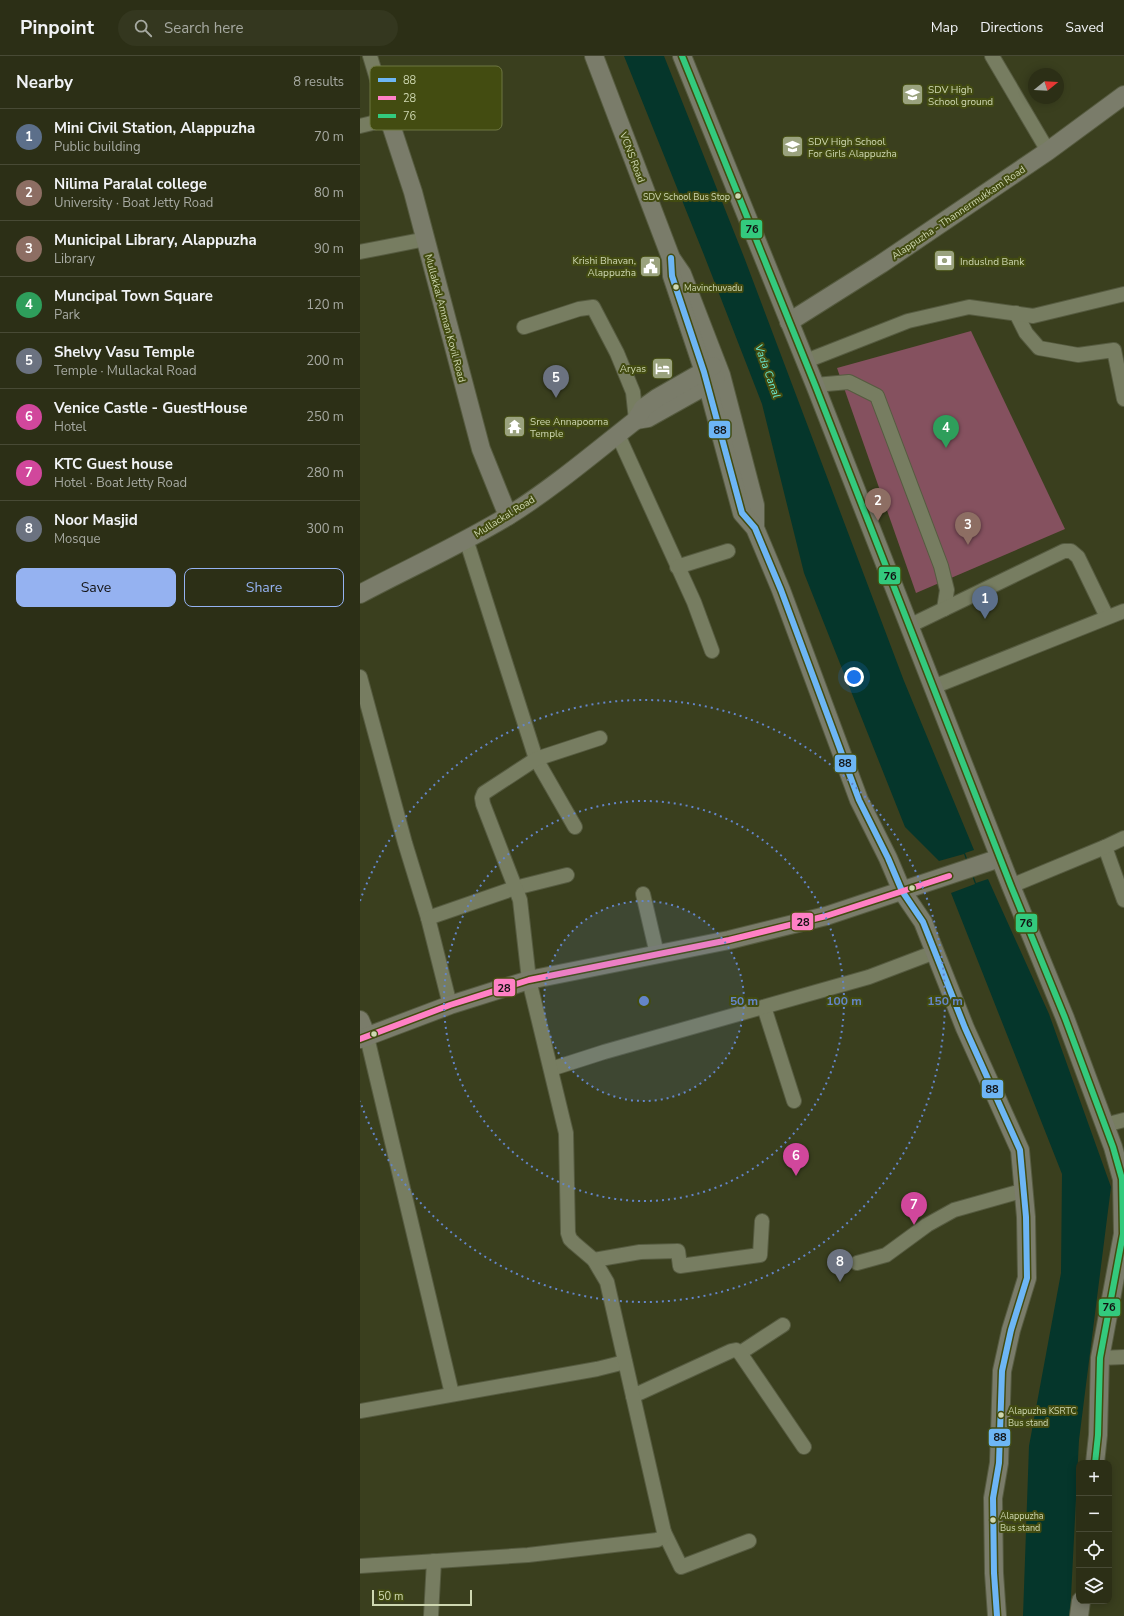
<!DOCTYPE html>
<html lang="en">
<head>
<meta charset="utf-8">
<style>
	:root { --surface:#2c2f16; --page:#34371f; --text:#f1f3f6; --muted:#a6a9a1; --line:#484a35; --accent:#95b2f1 }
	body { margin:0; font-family:"Nunito Sans",sans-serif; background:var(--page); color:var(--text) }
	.controls { position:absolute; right:12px; bottom:12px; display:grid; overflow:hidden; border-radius:8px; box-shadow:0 2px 10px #0003 }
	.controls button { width:36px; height:36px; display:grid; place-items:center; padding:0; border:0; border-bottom:1px solid var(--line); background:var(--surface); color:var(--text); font:20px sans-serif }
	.compass { position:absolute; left:668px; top:12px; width:36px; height:36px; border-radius:50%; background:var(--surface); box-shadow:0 2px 10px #0003; rotate:72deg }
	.scale { position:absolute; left:12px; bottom:10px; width:100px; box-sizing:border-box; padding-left:4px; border:2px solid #ced7b1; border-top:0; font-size:11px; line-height:14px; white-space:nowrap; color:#ced7b1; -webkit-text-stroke:3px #434c11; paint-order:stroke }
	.you { position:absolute; left:494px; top:621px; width:14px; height:14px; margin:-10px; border:3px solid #fff; border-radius:50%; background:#1a73e8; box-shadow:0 0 0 6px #1a73e833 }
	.badge { display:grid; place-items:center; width:26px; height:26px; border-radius:50%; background:var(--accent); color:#fff; font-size:13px; font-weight:700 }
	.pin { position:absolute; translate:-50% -33px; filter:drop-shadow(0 1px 2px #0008) }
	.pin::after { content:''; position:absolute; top:21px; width:14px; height:12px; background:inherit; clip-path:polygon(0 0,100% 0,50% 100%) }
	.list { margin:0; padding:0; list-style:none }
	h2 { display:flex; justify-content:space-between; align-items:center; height:52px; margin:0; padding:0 16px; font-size:17px }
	h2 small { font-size:13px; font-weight:400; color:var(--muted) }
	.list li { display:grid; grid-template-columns:26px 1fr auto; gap:12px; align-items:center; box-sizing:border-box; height:56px; padding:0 16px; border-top:1px solid var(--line) }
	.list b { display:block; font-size:15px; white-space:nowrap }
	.list p { margin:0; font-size:13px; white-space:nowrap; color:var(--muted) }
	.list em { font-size:13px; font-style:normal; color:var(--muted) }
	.actions { display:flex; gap:8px; padding:12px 16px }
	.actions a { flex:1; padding:9px 0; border:1px solid var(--accent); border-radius:8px; text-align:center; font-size:14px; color:var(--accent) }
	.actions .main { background:var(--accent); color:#111 }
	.icon { flex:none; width:22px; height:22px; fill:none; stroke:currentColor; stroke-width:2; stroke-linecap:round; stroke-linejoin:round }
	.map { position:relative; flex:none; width:764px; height:1560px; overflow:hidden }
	header { display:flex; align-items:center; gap:24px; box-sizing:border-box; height:56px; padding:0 20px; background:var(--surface); border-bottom:1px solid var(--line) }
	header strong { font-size:19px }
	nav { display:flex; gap:22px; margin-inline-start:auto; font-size:14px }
	.search { width:280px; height:36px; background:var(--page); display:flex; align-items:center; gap:10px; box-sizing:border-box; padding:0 14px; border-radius:22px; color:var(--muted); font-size:15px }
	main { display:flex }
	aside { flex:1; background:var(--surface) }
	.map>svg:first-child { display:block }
	.green { fill:#85515f }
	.water { fill:#05362b }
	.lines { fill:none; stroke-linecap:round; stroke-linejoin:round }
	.minor-casing { stroke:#565b40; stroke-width:16 }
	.major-casing { stroke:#565b40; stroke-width:20 }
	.minor { stroke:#777d61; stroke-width:14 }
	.major { stroke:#7a7c6a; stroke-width:18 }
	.bus-1-casing { stroke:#434c11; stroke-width:9 }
	.bus-2-casing { stroke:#434c11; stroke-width:9 }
	.bus-3-casing { stroke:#434c11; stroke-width:9 }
	.bus-1 { stroke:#6db6f5; stroke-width:6 }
	.bus-2 { stroke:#ff80c5; stroke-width:6 }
	.bus-3 { stroke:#33ca7d; stroke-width:6 }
	.ring { fill:none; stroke:#6485c8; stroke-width:2; stroke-dasharray:2 4 }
	.bus-dot { fill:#ced7b1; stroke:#434c11; stroke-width:1.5 }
	.labels { text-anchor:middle; stroke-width:4; stroke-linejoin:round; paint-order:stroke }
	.bus-label { font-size:9px; fill:#ced7b1; stroke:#434c11; text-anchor:start }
	.poi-label { font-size:10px; fill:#ced7b1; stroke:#434c11; text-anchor:start }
	.street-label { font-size:10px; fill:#ced7b1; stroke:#434c11 }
	.water-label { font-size:11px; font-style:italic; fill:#6bebd1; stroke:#434c11 }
	.key { fill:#434c11; stroke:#6d7641; stroke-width:1 }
	.key-label { font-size:11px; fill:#ced7b1 }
	.centre { fill:#6485c8; stroke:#434c11; stroke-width:2 }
	.ring-label { font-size:12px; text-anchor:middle; font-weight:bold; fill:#6485c8; stroke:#434c11; stroke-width:4; stroke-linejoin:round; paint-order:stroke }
	.line-badge { stroke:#434c11; stroke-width:1.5 }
	.pale-badge-label { font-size:11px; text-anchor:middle; font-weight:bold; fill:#111 }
</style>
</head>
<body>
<header>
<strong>Pinpoint</strong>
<div class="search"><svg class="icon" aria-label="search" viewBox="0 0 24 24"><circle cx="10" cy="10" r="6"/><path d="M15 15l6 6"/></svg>Search here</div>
<nav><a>Map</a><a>Directions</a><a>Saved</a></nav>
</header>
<main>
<aside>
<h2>Nearby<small>8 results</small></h2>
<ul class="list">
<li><span class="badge" style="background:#5c6f8a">1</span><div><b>Mini Civil Station, Alappuzha</b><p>Public building</p></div><em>70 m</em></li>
<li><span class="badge" style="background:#8d6e63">2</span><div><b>Nilima Paralal college</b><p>University · Boat Jetty Road</p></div><em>80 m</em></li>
<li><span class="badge" style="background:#8d6e63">3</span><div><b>Municipal Library, Alappuzha</b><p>Library</p></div><em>90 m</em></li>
<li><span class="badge" style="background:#2e9e5b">4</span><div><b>Muncipal Town Square</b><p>Park</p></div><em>120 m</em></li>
<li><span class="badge" style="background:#6b7280">5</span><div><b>Shelvy Vasu Temple</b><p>Temple · Mullackal Road</p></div><em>200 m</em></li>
<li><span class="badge" style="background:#d1479c">6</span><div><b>Venice Castle - GuestHouse</b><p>Hotel</p></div><em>250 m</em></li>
<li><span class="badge" style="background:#d1479c">7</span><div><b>KTC Guest house</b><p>Hotel · Boat Jetty Road</p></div><em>280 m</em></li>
<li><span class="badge" style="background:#6b7280">8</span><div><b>Noor Masjid</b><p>Mosque</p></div><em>300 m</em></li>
</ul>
<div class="actions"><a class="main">Save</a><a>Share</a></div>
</aside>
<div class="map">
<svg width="764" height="1560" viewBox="0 0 764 1560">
	<rect width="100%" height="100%" fill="#3a3f1e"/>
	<path class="green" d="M611,275L705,473L556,537L477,312Z"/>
	<path class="water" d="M264,0H304L384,201L544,625L614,794L605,797L616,827L628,823L689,958L751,1131L719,1384L710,1560H663L669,1390L701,1217L702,1118L591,837L615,828L604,798L579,805L545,771L444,517L402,348L344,199Z"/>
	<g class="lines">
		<defs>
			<g id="minor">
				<path d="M632,0L688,95"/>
				<path d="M0,70L29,63L10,0"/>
				<path d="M0,196L66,183"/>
				<path d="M656,257L666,277L679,292L718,299L754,294L764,343"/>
				<path d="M164,271L219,253L233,251L257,297L273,336L276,364"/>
				<path d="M446,305L548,265L609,251L673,260L764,238"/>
				<path d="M455,329L489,326L517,340L581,510L587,534L584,553"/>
				<path d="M258,379L334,546L352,595"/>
				<path d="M106,483L176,703L215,771"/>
				<path d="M317,511L368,495"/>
				<path d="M549,570L704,495H711L718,501L747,561"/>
				<path d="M0,621L45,787L68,862L90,949"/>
				<path d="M573,631L764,555"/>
				<path d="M745,791L764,844"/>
				<path d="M651,830L745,791L764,782"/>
				<path d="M283,838L297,898"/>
				<path d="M68,862L155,832L207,819"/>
				<path d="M404,951L434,1045"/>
				<path d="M7,981L92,1338"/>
				<path d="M191,1013L244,996L509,921L575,896"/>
				<path d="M745,1069L764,1064"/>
				<path d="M234,1204L280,1196L318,1195L320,1210L400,1199L402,1165"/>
				<path d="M497,1207L526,1199L567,1169L594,1154L665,1134"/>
				<path d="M380,1297L423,1269"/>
				<path d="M740,1302L764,1301"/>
				<path d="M273,1340L371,1295L376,1294L380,1297L444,1391"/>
				<path d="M0,1355L237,1313L265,1306"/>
				<path d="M304,1476L321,1511L389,1485"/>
				<path d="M0,1510L168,1499L297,1484L303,1481L304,1476L247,1226L234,1204L214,1187L210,1183L208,1177L206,1077L169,924L160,844L123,748L122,742L124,737L176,703L240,682"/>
				<path d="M71,1560L74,1505"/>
			</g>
			<g id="major">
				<path d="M234,0L311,202L322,218L361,319L395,449V472"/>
				<path d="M322,0L455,329L651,830L705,962L753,1091L762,1123L763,1178L740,1302L738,1379L735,1407"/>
				<path d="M29,63L53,136L121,393L148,460"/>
				<path d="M311,202L312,220L344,316L382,457L395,472L421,534L499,744L528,802L542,835L563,866L605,972L660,1094L666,1161L667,1222L651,1274L642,1315L639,1407L633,1442L634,1517L637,1560"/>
				<path d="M429,266L521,208L688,95L764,39"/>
				<path d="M276,364L288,362L347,329L356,322"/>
				<path d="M0,538C49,512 100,489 148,460C193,432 234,397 276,364L283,352L297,342L353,310"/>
				<path d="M0,964L7,981"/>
				<path d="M0,983L90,949L169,924L369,884L466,860L640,802"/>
				<path d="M719,1560L721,1545"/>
			</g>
		</defs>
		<use href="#minor" class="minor-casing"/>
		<use href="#major" class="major-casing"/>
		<use href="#minor" class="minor"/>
		<use href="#major" class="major"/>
		<defs>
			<path id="bus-1" d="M311,202L312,220L344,316L382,457L395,472L421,534L499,744L528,802L542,835L563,866L605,972L660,1094L666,1161L667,1222L651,1274L642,1315L639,1407L633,1442L634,1517L637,1560"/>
			<path id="bus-2" d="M0,983L90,949L169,924L369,884L466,860L589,820"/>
			<path id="bus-3" d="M322,0L455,329L651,830L705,962L753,1091L762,1123L763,1178L740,1302L738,1379L735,1407"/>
		</defs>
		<use href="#bus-1" class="bus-1-casing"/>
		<use href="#bus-2" class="bus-2-casing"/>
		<use href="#bus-3" class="bus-3-casing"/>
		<use href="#bus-1" class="bus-1"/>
		<use href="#bus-2" class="bus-2"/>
		<use href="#bus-3" class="bus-3"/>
	</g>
	<circle cx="284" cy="945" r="100" fill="#6485c8" fill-opacity=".12"/>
	<g class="ring">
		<circle cx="284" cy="945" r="100"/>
		<circle cx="284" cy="945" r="200"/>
		<path d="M0 845A301 301 0 1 1 0 1045"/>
	</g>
	<defs>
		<symbol id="school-square" viewBox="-11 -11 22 22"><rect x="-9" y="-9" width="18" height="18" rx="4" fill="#9aa27e" stroke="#434c11"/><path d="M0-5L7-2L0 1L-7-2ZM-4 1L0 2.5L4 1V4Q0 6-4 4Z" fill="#fff"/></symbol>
		<symbol id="bank-square" viewBox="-11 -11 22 22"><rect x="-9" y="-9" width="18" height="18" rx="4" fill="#9aa27e" stroke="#434c11"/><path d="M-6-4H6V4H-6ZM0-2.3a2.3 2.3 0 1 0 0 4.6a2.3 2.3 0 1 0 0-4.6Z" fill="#fff"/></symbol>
		<symbol id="civic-square" viewBox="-11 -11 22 22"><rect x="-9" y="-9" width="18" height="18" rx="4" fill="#9aa27e" stroke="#434c11"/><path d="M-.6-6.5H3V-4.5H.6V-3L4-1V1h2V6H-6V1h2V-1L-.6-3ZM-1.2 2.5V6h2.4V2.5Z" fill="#fff"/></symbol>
		<symbol id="hotel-square" viewBox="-11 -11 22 22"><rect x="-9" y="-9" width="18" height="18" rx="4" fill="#9aa27e" stroke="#434c11"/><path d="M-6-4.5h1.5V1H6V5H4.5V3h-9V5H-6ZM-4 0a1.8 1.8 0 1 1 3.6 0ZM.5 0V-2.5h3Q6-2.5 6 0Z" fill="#fff"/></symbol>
		<symbol id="temple-square" viewBox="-11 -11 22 22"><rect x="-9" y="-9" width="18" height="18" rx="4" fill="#9aa27e" stroke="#434c11"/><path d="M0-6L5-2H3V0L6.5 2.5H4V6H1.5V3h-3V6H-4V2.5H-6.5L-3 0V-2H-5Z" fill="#fff"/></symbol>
	</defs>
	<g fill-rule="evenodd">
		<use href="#school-square" x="540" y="26" width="25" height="25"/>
		<use href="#school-square" x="420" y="78" width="25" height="25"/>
		<use href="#bank-square" x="572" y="192" width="25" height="25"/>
		<use href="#civic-square" x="278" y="198" width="25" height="25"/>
		<use href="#hotel-square" x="290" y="300" width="25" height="25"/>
		<use href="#temple-square" x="142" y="358" width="25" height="25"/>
	</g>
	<g class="bus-dot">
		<circle cx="378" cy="140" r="3.5"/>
		<circle cx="316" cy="231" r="3.5"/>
		<circle cx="552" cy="832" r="3.5"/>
		<circle cx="14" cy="978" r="3.5"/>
		<circle cx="641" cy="1359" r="3.5"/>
		<circle cx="633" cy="1464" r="3.5"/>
	</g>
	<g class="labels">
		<g class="bus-label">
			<text x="370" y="144" text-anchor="end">SDV School Bus Stop</text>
			<text x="324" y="235">Mavinchuvadu</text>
			<text x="648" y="1358">Alapuzha KSRTC<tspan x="648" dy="12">Bus stand</tspan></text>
			<text x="640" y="1463">Alappuzha<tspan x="640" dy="12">Bus stand</tspan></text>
		</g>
		<g class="poi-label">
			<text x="568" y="37">SDV High<tspan x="568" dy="12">School ground</tspan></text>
			<text x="448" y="89">SDV High School<tspan x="448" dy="12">For Girls Alappuzha</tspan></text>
			<text x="276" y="208" text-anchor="end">Krishi Bhavan,<tspan x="276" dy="12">Alappuzha</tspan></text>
			<text x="600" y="209">Induslnd Bank</text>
			<text x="286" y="316" text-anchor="end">Aryas</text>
			<text x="170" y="369">Sree Annapoorna<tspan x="170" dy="12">Temple</tspan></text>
		</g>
		<g class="street-label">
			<text transform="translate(273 101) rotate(69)" y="4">VCNS Road</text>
			<text transform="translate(598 156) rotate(-34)" y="4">Alappuzha - Thannermukkam Road</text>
			<text transform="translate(86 262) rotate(75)" y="4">Mullakkal Amman Kovil Road</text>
			<text transform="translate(144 460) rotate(-32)" y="4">Mullackal Road</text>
		</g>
		<g class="water-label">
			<text transform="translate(408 315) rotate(70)" y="4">Vada Canal</text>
		</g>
	</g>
	<rect x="10" y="10" width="132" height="64" rx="6" class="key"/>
	<rect x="18" y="22" width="18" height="4" fill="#6db6f5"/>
	<rect x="18" y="40" width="18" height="4" fill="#ff80c5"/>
	<rect x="18" y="58" width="18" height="4" fill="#33ca7d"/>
	<g class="key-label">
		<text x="43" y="28">88</text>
		<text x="43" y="46">28</text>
		<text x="43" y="64">76</text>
	</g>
	<circle cx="284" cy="945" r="6" class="centre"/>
	<g class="ring-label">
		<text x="384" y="949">50 m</text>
		<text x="484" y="949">100 m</text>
		<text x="585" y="949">150 m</text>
	</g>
	<g class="line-badge">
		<rect x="380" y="163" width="23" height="20" rx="4" fill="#33ca7d"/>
		<rect x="348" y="364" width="23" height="19" rx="4" fill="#6db6f5"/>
		<rect x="518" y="510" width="23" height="19" rx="4" fill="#33ca7d"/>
		<rect x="474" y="698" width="23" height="19" rx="4" fill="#6db6f5"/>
		<rect x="431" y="856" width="23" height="19" rx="4" fill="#ff80c5"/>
		<rect x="655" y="857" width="23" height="20" rx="4" fill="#33ca7d"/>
		<rect x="133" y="922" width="23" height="19" rx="4" fill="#ff80c5"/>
		<rect x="621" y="1023" width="23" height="20" rx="4" fill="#6db6f5"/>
		<rect x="738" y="1242" width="23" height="19" rx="4" fill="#33ca7d"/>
		<rect x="628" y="1372" width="23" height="19" rx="4" fill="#6db6f5"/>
	</g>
	<g class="pale-badge-label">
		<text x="392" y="177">76</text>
		<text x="360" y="378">88</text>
		<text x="530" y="524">76</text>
		<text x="485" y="711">88</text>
		<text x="443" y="870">28</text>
		<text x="666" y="871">76</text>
		<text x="144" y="936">28</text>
		<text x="632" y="1037">88</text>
		<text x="749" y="1255">76</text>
		<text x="640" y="1385">88</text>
	</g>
</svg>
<div class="controls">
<button>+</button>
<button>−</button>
<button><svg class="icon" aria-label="locate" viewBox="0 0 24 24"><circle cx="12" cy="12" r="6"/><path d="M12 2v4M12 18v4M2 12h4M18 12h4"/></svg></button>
<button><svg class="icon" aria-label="layers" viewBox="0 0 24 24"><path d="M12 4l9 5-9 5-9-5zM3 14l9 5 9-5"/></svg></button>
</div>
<svg class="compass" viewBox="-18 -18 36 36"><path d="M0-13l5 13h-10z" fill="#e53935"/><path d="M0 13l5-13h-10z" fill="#a6a9a1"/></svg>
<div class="scale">50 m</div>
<div class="you"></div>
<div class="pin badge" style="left:625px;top:563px;background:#5c6f8a">1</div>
<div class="pin badge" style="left:518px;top:465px;background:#8d6e63">2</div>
<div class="pin badge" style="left:608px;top:489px;background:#8d6e63">3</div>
<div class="pin badge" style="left:586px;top:392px;background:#2e9e5b">4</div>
<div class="pin badge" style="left:196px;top:342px;background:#6b7280">5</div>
<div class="pin badge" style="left:436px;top:1120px;background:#d1479c">6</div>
<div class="pin badge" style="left:554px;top:1169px;background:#d1479c">7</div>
<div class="pin badge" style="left:480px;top:1226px;background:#6b7280">8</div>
</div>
</main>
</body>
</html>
